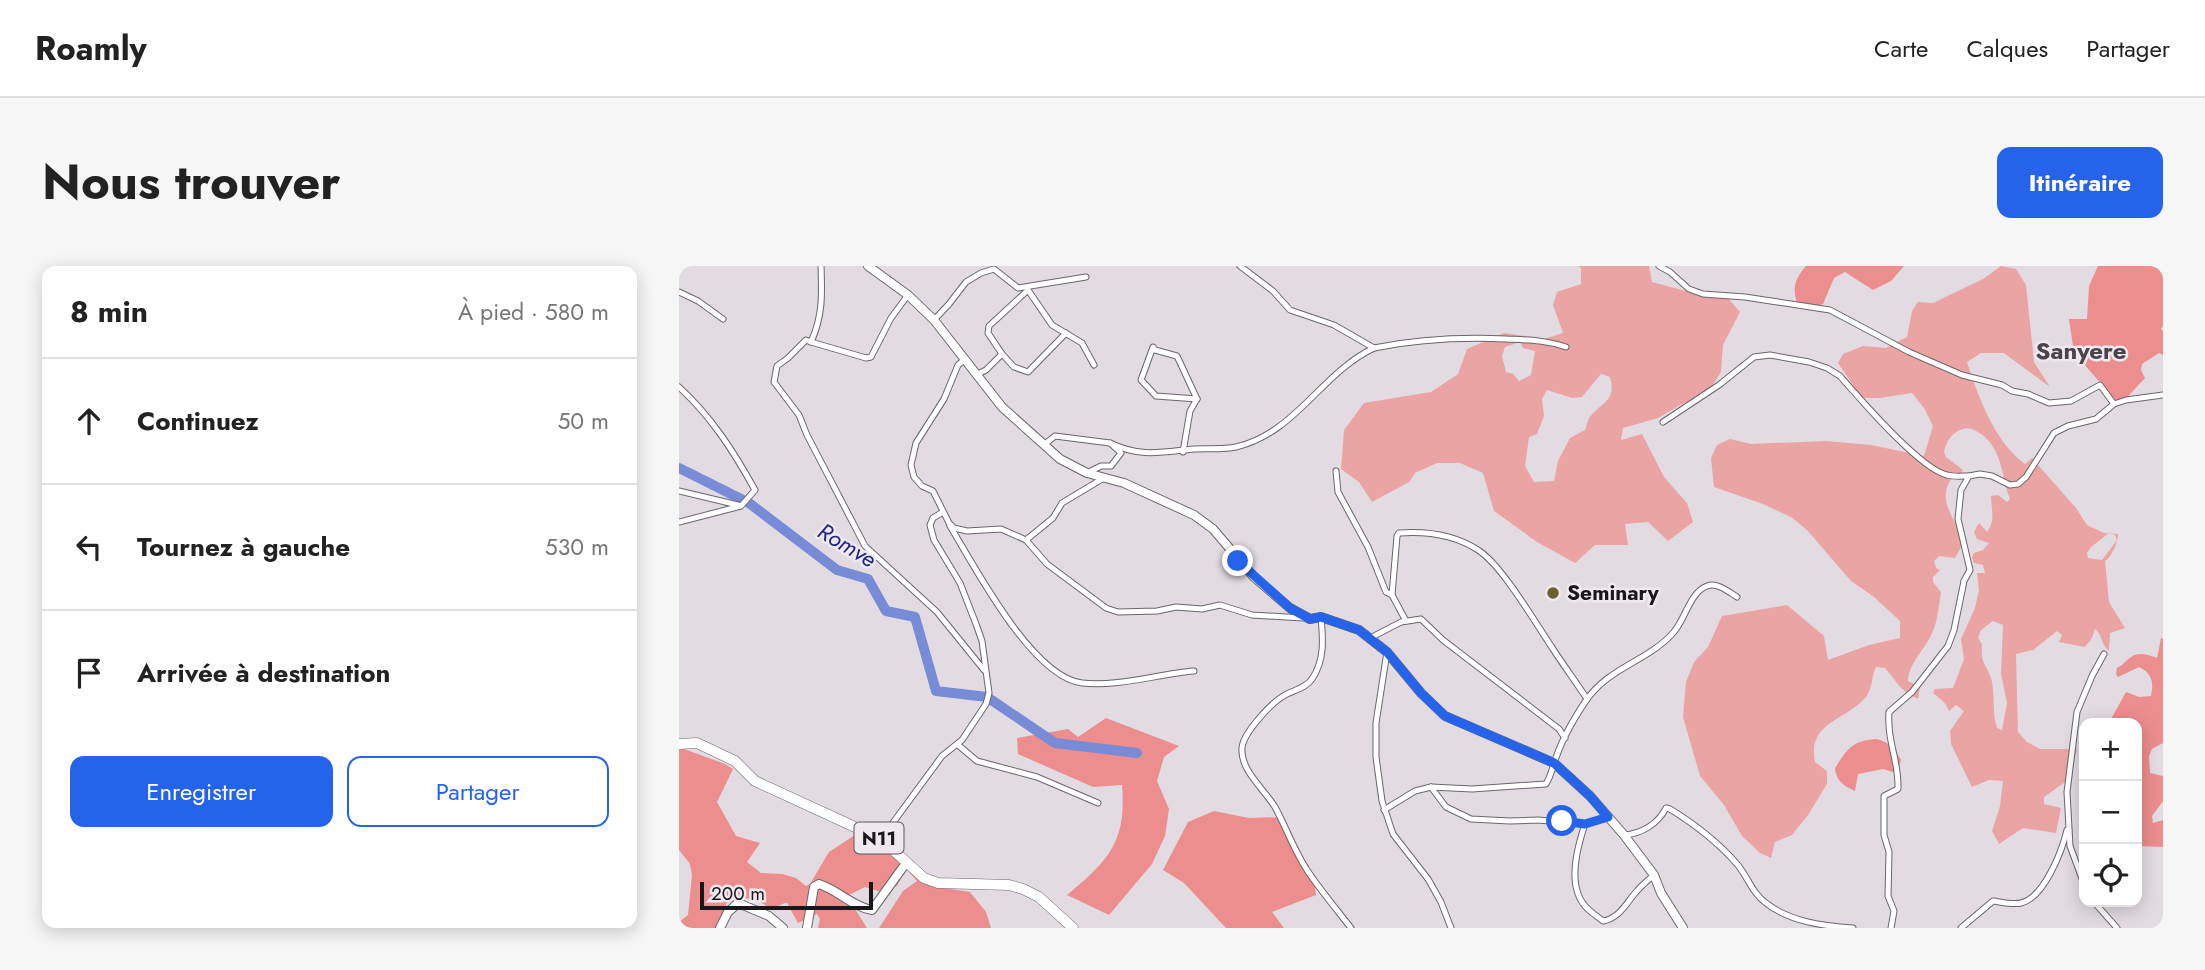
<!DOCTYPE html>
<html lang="fr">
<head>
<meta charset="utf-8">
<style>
	:root { --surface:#fff; --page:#f6f6f6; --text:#222; --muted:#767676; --line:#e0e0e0; --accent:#2563eb }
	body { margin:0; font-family:Jost,sans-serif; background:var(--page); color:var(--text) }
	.controls { position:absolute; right:21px; bottom:21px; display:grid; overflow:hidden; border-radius:14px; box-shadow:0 4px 18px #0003 }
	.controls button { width:63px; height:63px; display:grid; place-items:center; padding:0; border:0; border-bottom:2px solid var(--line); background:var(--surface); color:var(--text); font:35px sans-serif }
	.scale { position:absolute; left:21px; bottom:18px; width:173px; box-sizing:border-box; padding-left:7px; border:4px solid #191719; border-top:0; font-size:19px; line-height:24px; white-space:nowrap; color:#191719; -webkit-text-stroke:5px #efe9ef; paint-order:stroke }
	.stop { position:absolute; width:21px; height:21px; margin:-16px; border:5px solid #2563eb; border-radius:50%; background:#fff }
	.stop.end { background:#2563eb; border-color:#fff; box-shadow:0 2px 7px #0008 }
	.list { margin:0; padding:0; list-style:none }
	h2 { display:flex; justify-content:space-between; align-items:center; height:91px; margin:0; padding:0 28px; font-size:30px }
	h2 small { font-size:23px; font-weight:400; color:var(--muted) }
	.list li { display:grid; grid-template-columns:46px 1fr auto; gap:21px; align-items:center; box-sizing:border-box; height:126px; padding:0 28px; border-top:2px solid var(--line) }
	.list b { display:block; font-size:26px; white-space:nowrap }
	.list em { font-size:23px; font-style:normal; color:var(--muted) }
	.actions { display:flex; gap:14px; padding:21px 28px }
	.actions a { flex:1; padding:16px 0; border:2px solid var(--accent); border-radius:14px; text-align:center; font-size:24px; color:var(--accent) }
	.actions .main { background:var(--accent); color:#fff }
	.icon { flex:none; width:38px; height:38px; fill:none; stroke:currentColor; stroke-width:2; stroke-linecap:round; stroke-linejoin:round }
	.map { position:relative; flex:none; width:1484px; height:662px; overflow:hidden; border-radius:14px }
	header { display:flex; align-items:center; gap:42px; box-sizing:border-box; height:98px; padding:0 35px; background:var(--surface); border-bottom:2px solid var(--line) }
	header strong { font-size:33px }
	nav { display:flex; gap:38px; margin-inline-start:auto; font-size:24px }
	.intro { display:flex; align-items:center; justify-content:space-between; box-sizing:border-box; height:168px; padding:0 42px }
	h1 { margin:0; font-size:49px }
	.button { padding:18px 32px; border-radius:14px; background:var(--accent); color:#fff; font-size:24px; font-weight:700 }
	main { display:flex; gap:42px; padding:0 42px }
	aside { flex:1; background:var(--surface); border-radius:14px; box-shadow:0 4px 18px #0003 }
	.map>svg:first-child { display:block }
	.green { fill:#eaa4a4; fill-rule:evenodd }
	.forest { fill:#ec8d8e }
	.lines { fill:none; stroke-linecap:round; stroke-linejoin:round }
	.river { stroke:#778bd7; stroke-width:10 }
	.street-casing { stroke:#6b666b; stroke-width:7 }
	.secondary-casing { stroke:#6b666b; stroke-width:10 }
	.highway-casing { stroke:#6b666b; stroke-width:11 }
	.street { stroke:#fff; stroke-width:5 }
	.secondary { stroke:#fff; stroke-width:8 }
	.highway { stroke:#fff; stroke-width:10 }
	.route { stroke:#2563eb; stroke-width:9 }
	.poi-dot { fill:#69602d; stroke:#efe9ef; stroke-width:2.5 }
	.labels { text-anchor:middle; stroke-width:5; stroke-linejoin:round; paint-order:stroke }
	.shield { fill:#efe9ef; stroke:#595659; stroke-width:2 }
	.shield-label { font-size:19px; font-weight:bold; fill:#191719 }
	.poi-label { font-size:21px; font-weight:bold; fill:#191719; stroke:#efe9ef; text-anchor:start }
	.water-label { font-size:23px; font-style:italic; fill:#1f267f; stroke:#efe9ef }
	.quarter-label { font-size:24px; font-weight:bold; fill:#494449; stroke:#efe9ef }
</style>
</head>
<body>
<header>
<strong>Roamly</strong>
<nav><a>Carte</a><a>Calques</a><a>Partager</a></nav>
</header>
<div class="intro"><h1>Nous trouver</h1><a class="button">Itinéraire</a></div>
<main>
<aside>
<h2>8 min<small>À pied · 580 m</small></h2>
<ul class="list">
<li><svg class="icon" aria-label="ahead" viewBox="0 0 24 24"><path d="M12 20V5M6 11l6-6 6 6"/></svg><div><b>Continuez</b></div><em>50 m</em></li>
<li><svg class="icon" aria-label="left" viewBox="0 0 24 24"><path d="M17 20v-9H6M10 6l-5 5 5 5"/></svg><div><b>Tournez à gauche</b></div><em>530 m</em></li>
<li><svg class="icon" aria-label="arrive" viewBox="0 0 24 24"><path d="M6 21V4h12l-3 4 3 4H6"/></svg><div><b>Arrivée à destination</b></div></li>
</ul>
<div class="actions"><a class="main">Enregistrer</a><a>Partager</a></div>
</aside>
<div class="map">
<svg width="1484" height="662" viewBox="0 0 1484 662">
	<rect width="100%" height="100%" fill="#e2dce2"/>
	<g class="green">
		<path d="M900,0H970L973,16L1026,30L1049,32L1061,46L1044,79L1042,106L1027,130L1005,137L979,152L944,162L942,174L963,168L985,211L1008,237L1014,256L989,275L969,256L946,258L949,279H916L896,297L858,276L815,245L804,207L781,197H758L736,207L730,216L693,236L680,216L662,203L665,164L685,137L752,126L779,108L788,83L825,67L865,73L884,67L874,39L878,26L902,18V2ZM841,76L844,82L856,85L852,109L840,115L834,108L827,106L823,90L826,81ZM922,108L931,111C937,133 926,135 913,148C909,152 908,159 906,164L891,172L879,195L875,215L855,216L846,200L850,171L858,168L865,150L863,133L868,124L893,132L903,131Z"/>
		<path d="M1322,0L1337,3L1347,19L1355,96L1371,121L1325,87H1302L1288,96C1300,132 1315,175 1346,198L1353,192L1397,242L1408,259L1425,267L1439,268C1439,276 1433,291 1426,295L1430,336L1446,362L1431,367L1430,385C1422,379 1424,369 1416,363L1413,372L1406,381L1380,376L1383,369L1378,365L1354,384L1337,388L1339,466L1348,476L1361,483H1398L1389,514L1365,531V538L1382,542L1377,567L1344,562L1320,578L1313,565L1321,540L1324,515L1310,514L1293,521L1272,478L1271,465L1285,445L1277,439L1270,445L1266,437L1254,427L1256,423L1274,422L1285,393L1282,373L1296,342L1300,324L1298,307H1306L1304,299L1295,297L1293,291L1295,287L1304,284L1310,277L1298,273L1295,266L1300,257L1308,266C1317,253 1312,244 1312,230L1319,229L1328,236L1331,233C1322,210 1324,184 1302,168C1295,163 1290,161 1281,164C1272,168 1267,176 1265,186L1267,191L1284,204L1280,213L1273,212C1256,234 1278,255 1285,276L1276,292L1260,290L1255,295L1257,302L1261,304L1254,311V316L1262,326C1260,338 1259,353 1254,365C1248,381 1229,398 1229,415L1241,421L1239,433C1220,424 1219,417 1206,402L1197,401C1192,411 1194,423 1186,432C1166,455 1128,456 1136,496L1148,505V518L1129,549L1113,569L1096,576L1092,592L1081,587L1063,570L1045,539L1021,510L1004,451L1007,416L1015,396L1029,381L1043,350L1108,339L1145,370L1149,394L1190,379L1221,372V355L1195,331L1172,315L1128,264L1112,251L1084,238L1035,221L1032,192L1038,179L1051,173L1072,178L1147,175L1192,179L1245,190L1254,160L1245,142L1233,127L1201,132H1183L1159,97L1164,88L1184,80L1207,82L1228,71L1233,45L1239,36L1254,37L1304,13ZM1430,267L1436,269L1438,274L1423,294L1409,292L1408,287L1412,281ZM1314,355L1324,359L1322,408L1328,437L1323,464L1318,462C1313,447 1316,432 1313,416C1310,400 1301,400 1303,378L1299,372L1302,364Z"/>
	</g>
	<g class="forest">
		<path d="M1127,0H1225L1212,15L1194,24L1166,6L1155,12L1144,38L1128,43L1119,40C1113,23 1115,14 1127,0Z"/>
		<path d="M1419,0H1484V60L1482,63L1484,65V89L1480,87L1463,98L1462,104L1466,112L1441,139L1403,96L1394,80L1390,53H1408L1410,20Z"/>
		<path d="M1482,372L1484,373V477L1473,483L1470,490L1471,507L1484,510V535L1473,550L1474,557L1484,554V581L1458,580V457H1433L1431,455L1447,426L1460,431L1472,430C1475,416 1473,407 1460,401L1439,411L1437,408C1439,397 1436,405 1444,398C1456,386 1461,386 1478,392Z"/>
		<path d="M427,452L500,480L485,491L478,515L490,543L486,570L473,598L430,649L388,629C429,595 448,576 443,519L414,521L339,488L338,472L389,463L399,471Z"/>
		<path d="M1197,473C1211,476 1215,483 1222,494L1220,502L1214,506L1204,503L1179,508L1176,525C1165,520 1157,515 1156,502C1169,483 1172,475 1197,473Z"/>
		<path d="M5,483L46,498L54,503L38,536L57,570L81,577L68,596L82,607L103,608L117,612L127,620L131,618L150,586L176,569L196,579L259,621L291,626L307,646L312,662H200L224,625L238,615L227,603L218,620L202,626L186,621L170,629L176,643L188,662H139L141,653L138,648L119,657L108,637C101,637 98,643 90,643C81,632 67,632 54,632L47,638V652L39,662H0V656L9,649L13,609L11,598L0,584V484Z"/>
		<path d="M535,545L570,552L604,551L635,615L637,629L593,646L605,662H547L505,617L484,604L509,556Z"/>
	</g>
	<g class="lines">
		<path class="river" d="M0,202L70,237L158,304L189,313L207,345L236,351L257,425L308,431L376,477L458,487"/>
		<defs>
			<g id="street">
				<path d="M142,0C143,28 144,50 132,76L127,74L109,92L98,100L95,116L120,149L128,169L186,280L258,346L305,404"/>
				<path d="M980,0L991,6L1010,23L1024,28L1066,31L1151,44L1230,86L1283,109L1323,119L1333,125L1349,128L1370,137L1392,135L1421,119L1435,138"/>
				<path d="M0,26L19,35L44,53"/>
				<path d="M255,54L270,38L287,16L302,7L315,3L339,22L407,11"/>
				<path d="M132,76L187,92L192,91L212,52L229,29"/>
				<path d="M474,81L476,84L498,90L518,133L477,130L462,114Z"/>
				<path d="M695,82C740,73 781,71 827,73C848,74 867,74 887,81"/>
				<path d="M323,88L335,101L349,106L387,67"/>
				<path d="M285,94L279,99L265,133L237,177L232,199L235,211L243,220L254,225L270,257L275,262L288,265L322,263L347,274L368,298L427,342L439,346L478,345L497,341L523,343L541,339L573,349L624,352"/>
				<path d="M297,109L307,104L323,88L309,67L310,60L349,24L373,59L403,77L415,99"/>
				<path d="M0,121C32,150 55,186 76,224L62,240L0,256"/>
				<path d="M984,156L1040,119L1075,91L1091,89L1130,96L1148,102L1161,110C1181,133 1241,203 1268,209C1275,211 1283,210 1290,210"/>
				<path d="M366,178L376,170L431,177"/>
				<path d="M504,186L511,145L518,133"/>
				<path d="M657,205L659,226L689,281L707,326L713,329L727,355"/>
				<path d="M408,207L422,200H432L442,187L431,177C462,192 483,186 515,183C529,182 543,184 557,181C617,167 642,107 695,82L655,59L611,44L594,25L561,0"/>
				<path d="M0,225L59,239"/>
				<path d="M271,260C296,301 353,411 403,417C440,421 479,408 515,405"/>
				<path d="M347,274L374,252L383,237L423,213"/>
				<path d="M713,329L718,270L720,267C747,265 776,269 799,284C823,299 857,358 874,383C885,400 897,416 908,433"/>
				<path d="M642,351C644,373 646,394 633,413C627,422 615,424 606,429C593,436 564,467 563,482C561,504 585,523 596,541C608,563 616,587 630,607C643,626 658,644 672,662"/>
				<path d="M694,375L695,370L722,356L742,353L764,374L880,463L886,472"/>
				<path d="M708,386L697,457V491L703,535L714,568L749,613L762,636L772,662"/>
				<path d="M279,479L298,495L358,511L419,537"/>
				<path d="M752,521L767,541L792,553L831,555L859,554L906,558L929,551"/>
				<path d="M705,544L736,525L752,521L793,523L867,518C872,510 872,506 875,498C881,477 894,454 906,436C929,401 968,396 994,367C1006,354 1011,326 1028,320C1038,316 1050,326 1058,331"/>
				<path d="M906,558C898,582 888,619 906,640C911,646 918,650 924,655C941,652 947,637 958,625C963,619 969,614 975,609"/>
				<path d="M945,569C962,568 979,558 987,542L991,543C1017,559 1038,575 1058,598C1069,611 1073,627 1087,637C1111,656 1145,660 1174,662"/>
				<path d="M202,573L263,490L283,474L307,438L310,427L303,375L297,358L281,317L255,274L251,259L254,252L264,246"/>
				<path d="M1405,618L1391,580L1388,526L1398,446L1413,410L1425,388"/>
				<path d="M1415,636L1438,662"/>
				<path d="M1212,662L1215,645L1209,630L1210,586L1205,569V530L1219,523C1220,494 1208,477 1210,446L1233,426L1255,398L1269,380L1275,364L1285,315L1291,304L1279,253L1282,224L1290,210L1301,208L1313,210L1331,219L1339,218L1347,211L1375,167L1389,160L1417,153L1435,138L1447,134L1484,129"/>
				<path d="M1282,662L1314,635C1322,636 1334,639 1342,637C1365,632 1383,585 1388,564"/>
			</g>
			<g id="secondary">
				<path d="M189,0L229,29L255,54L323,141L381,193L408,207L445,217L515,249L534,263L575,311L611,342L631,353L642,351L680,364L708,386L742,427L766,450L875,497L911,530L945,569L975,609L982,627L1004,662"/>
				<path d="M41,662L49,646L59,637L90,650L104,662"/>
				<path d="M128,662L135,621L140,618C159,624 174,641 193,644L227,597"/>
			</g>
			<path id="highway" d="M0,478L18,477L56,495L76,515L202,573L245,612L259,617L330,619L344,623L360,631L394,662"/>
		</defs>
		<use href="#street" class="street-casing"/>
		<use href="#secondary" class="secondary-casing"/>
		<use href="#highway" class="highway-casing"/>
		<use href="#street" class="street"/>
		<use href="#secondary" class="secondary"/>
		<use href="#highway" class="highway"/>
	</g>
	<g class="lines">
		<path class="route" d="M559,295L611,342L631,353L642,351L680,364L708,386L742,427L766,450L875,497L911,530L929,551L906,558L883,555"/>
	</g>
	<circle class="poi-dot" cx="874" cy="327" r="7"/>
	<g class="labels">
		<rect class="shield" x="175.5" y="556.5" width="49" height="31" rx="5"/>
		<g class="shield-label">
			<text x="200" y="579">N11</text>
		</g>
		<g class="poi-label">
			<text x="888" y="334">Seminary</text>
		</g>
		<g class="water-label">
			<text transform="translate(168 279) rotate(31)" y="8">Romve</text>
		</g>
		<g class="quarter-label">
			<text x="1402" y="93">Sanyere</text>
		</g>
	</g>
</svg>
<div class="controls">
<button>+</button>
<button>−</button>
<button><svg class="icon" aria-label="locate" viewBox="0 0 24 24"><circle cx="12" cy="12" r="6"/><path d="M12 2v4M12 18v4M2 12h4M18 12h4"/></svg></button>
</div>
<div class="scale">200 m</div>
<div class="stop" style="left:883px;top:555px"></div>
<div class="stop end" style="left:559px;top:295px"></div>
</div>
</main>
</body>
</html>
